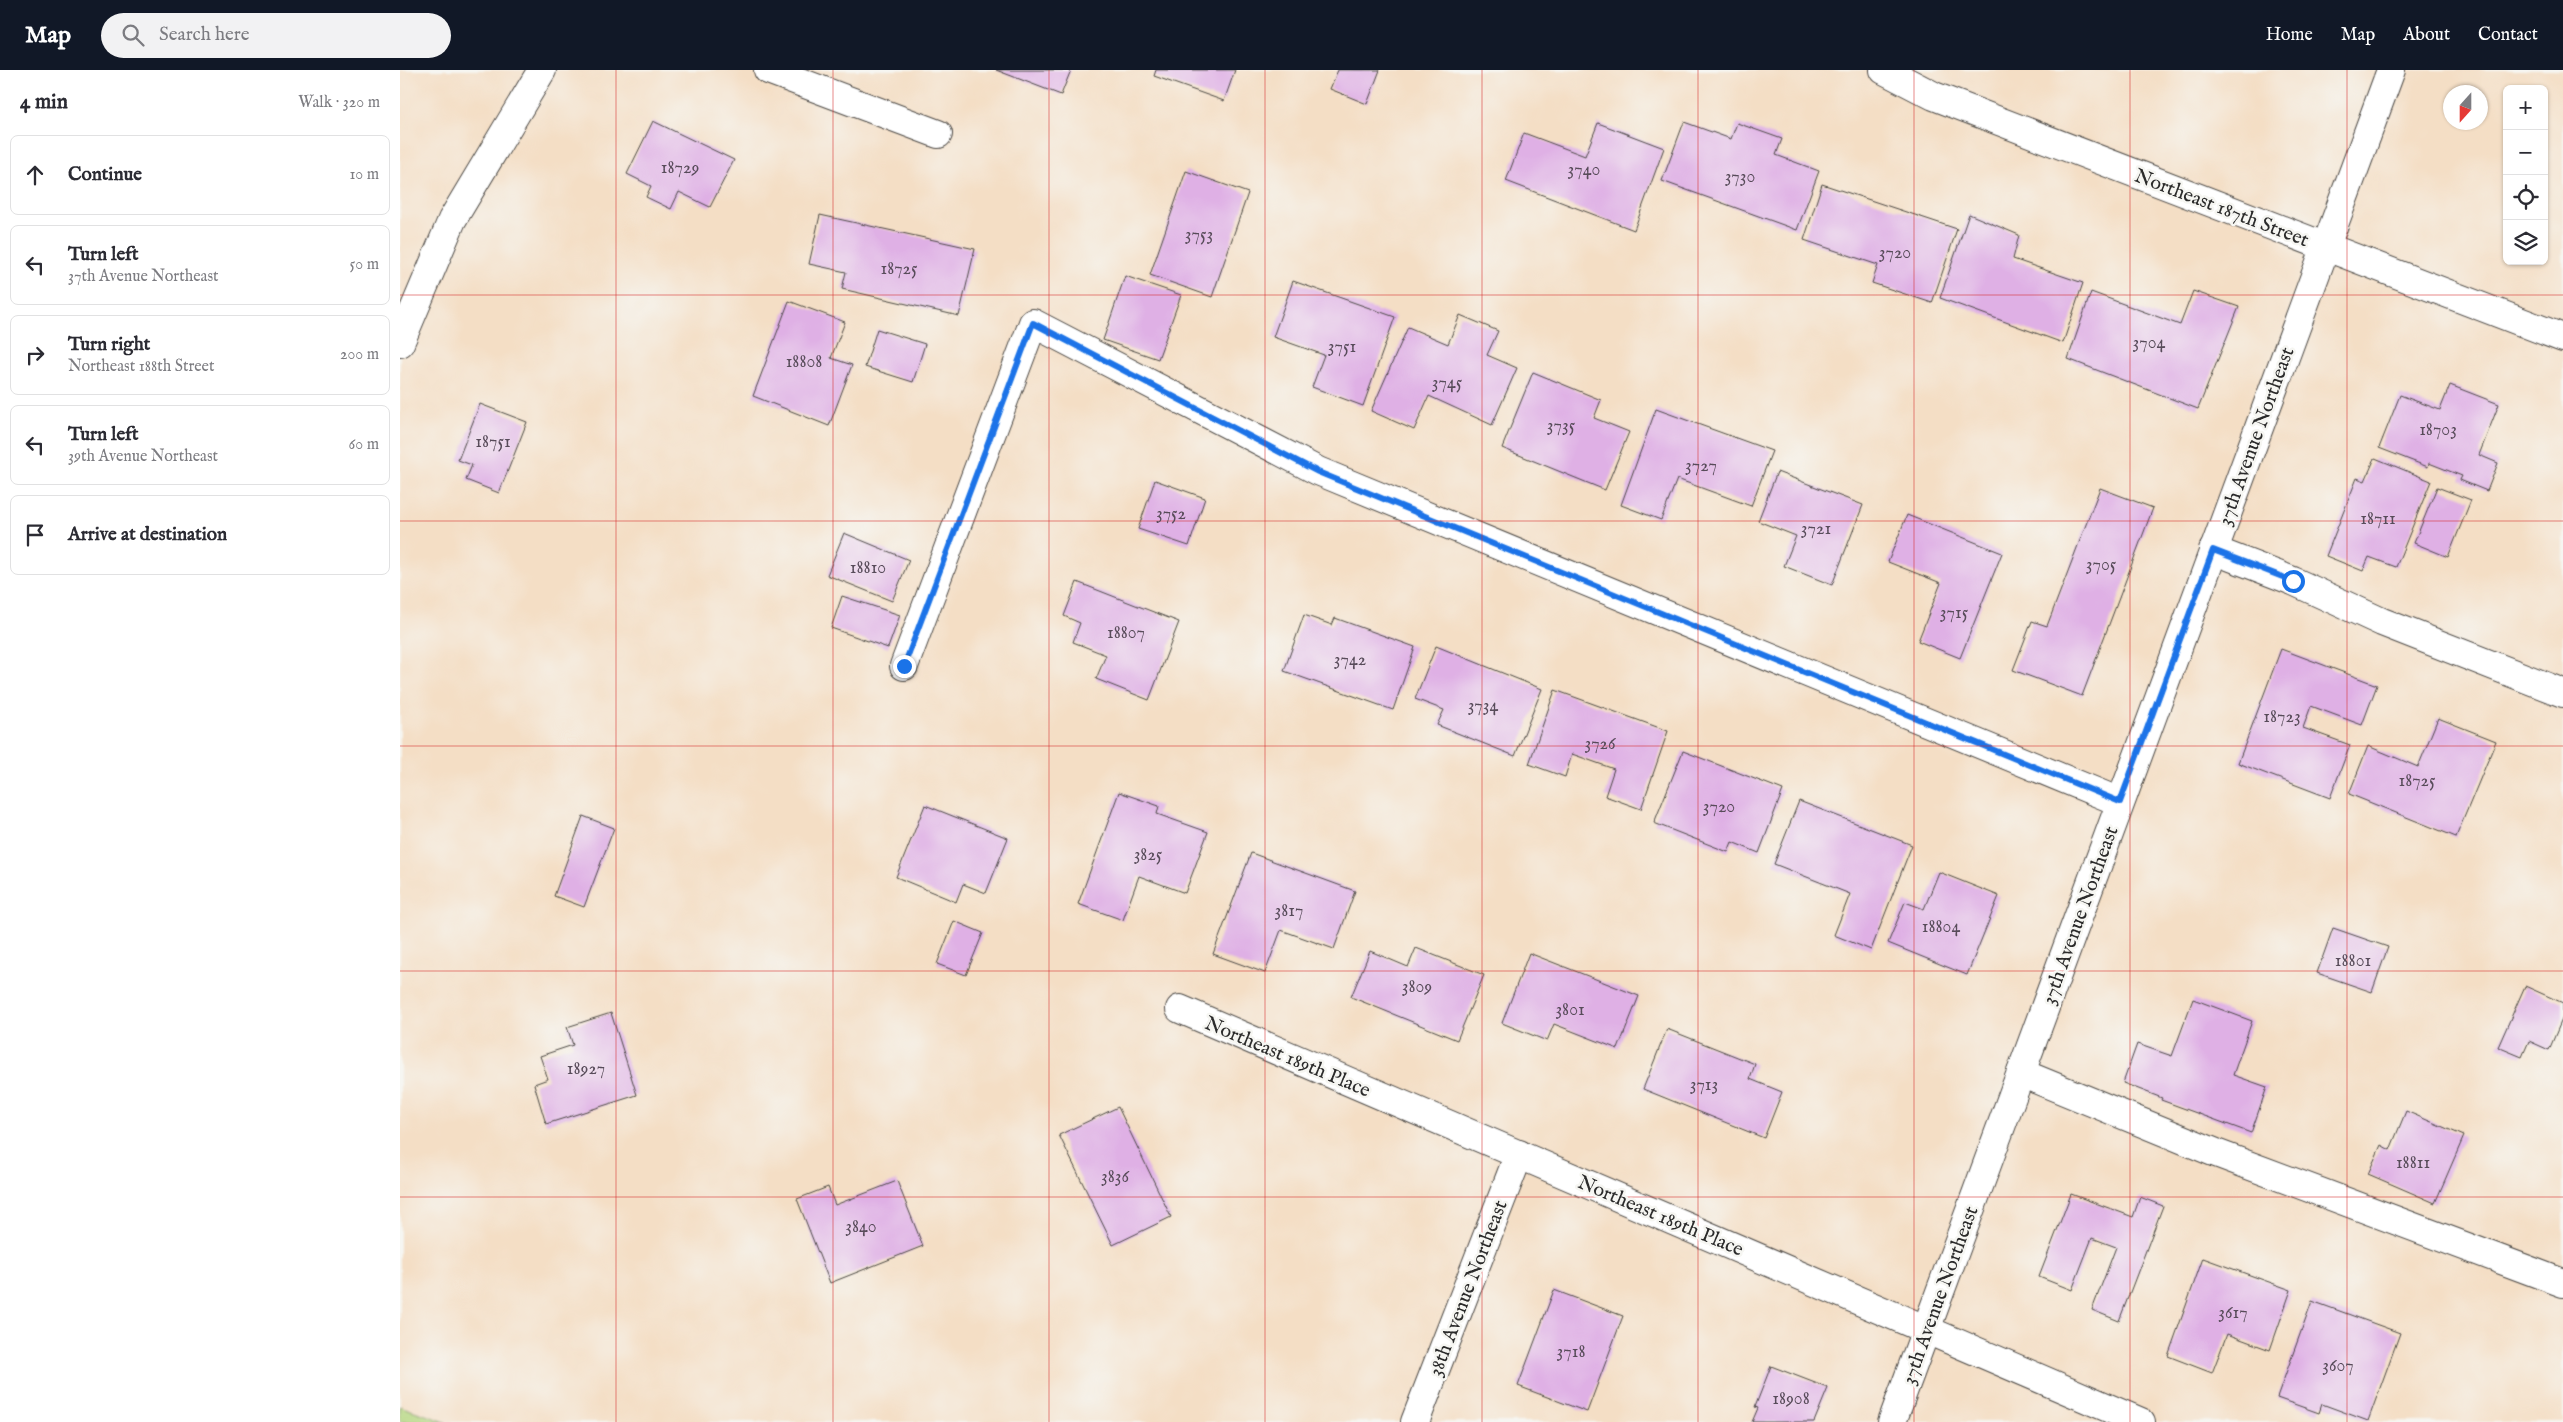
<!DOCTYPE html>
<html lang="en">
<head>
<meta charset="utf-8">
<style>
	:root { --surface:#fff; --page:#f2f2f3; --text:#2b2b33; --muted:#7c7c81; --line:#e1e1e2; --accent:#111827 }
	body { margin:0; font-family:"IM FELL English",serif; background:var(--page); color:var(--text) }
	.controls { position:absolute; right:15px; top:15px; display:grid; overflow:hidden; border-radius:8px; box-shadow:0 1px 4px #0004 }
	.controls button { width:45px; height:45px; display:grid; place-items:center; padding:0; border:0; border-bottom:1px solid var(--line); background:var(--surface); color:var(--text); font:25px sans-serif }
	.compass { position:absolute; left:2043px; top:15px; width:45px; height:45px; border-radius:50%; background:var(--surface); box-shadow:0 1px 4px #0004; rotate:201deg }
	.stop { position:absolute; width:15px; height:15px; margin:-11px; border:4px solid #1a73e8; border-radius:50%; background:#fff }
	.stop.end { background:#1a73e8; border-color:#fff; box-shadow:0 1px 5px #0008 }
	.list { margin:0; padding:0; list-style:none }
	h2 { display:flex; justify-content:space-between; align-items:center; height:65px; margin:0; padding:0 20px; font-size:21px }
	h2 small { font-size:16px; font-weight:400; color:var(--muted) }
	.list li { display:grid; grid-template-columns:32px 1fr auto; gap:15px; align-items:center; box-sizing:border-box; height:80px; margin:0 10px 10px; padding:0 10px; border:1px solid var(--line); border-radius:8px }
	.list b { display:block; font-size:19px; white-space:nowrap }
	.list p { margin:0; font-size:16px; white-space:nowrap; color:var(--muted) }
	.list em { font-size:16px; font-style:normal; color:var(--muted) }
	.icon { flex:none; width:28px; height:28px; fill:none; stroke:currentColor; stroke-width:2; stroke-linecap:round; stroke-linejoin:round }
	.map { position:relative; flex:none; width:2163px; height:1352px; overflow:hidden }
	header { display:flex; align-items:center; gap:30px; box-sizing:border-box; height:70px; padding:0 25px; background:var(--accent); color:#fff }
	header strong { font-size:24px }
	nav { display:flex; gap:28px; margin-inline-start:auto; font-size:18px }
	.search { width:350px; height:45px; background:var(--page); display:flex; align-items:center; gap:12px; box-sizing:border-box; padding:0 18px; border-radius:28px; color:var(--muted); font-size:19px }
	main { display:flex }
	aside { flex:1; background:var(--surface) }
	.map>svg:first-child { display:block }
	.green { fill:#b4d57d; stroke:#708054 }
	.building { fill:#dfb0e5 }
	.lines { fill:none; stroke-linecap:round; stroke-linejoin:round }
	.minor-casing { stroke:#494642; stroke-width:30 }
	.minor { stroke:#fff; stroke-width:28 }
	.route { stroke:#1a73e8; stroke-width:6 }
	.grid { fill:none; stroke:#d62828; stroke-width:1; stroke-opacity:0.55 }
	.labels { text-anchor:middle; stroke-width:5; stroke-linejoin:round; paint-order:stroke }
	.number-label { font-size:18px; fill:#584c5a }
	.street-label { font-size:20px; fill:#2b2b2b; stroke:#f6f6f2 }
</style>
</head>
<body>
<header>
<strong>Map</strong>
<div class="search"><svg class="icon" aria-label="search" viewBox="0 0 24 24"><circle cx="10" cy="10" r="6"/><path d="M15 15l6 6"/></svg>Search here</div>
<nav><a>Home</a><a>Map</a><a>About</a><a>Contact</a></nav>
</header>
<main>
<aside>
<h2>4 min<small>Walk · 320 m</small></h2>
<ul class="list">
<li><svg class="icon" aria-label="ahead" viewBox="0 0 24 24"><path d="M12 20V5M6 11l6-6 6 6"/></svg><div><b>Continue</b></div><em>10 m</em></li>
<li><svg class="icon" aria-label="left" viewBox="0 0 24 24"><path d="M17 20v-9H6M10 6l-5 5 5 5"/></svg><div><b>Turn left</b><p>37th Avenue Northeast</p></div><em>50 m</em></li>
<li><svg class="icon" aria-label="right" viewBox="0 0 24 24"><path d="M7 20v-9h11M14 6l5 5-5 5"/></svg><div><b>Turn right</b><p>Northeast 188th Street</p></div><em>200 m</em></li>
<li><svg class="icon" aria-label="left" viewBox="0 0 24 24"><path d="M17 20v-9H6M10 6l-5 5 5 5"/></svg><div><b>Turn left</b><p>39th Avenue Northeast</p></div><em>60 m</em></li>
<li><svg class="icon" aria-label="arrive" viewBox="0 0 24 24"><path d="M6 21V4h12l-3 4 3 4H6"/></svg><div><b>Arrive at destination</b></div></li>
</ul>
</aside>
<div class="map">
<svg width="2163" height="1352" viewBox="0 0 2163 1352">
	<rect width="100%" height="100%" fill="#f6f6f2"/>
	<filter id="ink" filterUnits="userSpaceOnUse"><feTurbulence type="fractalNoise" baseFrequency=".02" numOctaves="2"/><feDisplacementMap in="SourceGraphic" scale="10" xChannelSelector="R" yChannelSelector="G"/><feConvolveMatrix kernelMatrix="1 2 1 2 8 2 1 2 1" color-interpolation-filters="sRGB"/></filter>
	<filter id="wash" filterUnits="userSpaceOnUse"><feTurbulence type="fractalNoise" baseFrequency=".0096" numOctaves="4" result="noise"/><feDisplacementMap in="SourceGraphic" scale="20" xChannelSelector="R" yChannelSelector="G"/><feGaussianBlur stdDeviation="1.12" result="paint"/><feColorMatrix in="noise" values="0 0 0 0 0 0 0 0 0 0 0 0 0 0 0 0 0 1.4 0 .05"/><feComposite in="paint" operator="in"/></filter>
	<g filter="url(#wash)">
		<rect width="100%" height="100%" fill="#f4dec5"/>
		<path class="green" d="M0,1336L46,1352H0Z"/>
		<g id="blocks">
			<g class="building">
				<path d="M596,0H671L661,25Z"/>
				<path d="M756,0H835L824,31L754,6Z"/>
				<path d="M938,0H980L967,34L930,19Z"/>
				<path d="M253,51L334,90L310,137L279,122L271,139L246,127L251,116L227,104Z"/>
				<path d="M1284,52L1331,69L1337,53L1382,69L1376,85L1419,101L1397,160L1262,111Z"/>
				<path d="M1198,53L1264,78L1234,160L1106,111L1124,63L1185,86Z"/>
				<path d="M786,101L848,123L812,227L750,205Z"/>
				<path d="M1422,114L1557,159L1532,233L1472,213L1478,195L1404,170Z"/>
				<path d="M1569,144L1619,165L1613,189L1683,213L1663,273L1540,228Z"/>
				<path d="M420,145L575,179L559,246L442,219L446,202L409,194Z"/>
				<path d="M725,206L781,225L758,289L703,270Z"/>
				<path d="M893,211L995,247L963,336L912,317L924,285L873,267Z"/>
				<path d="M1793,221L1839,237L1798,339L1668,289L1691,222L1780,255Z"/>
				<path d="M389,231L445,252L431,288L452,295L429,356L353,326Z"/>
				<path d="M1060,245L1098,261L1087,285L1117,298L1092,355L1029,326L1014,360L971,341L1008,257L1048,274Z"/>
				<path d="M477,259L525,274L513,312L465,297Z"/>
				<path d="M1133,302L1201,330L1194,348L1229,362L1205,420L1102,378Z"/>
				<path d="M2050,315L2099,334L2079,385L2098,393L2087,421L2060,410L2062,406L2029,393L2028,397L1979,378L2000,325L2040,340Z"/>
				<path d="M80,334L127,352L99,423L66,410L72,395L58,390Z"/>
				<path d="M1256,339L1372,381L1351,436L1277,409L1261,450L1221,435Z"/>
				<path d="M1975,388L2031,411L1996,497L1969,487L1963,501L1926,486L1957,408L1965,411Z"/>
				<path d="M1377,402L1463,435L1432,515L1384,496L1396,466L1358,451Z"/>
				<path d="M755,410L805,428L789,476L738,459Z"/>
				<path d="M2037,417L2071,430L2048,487L2014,473Z"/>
				<path d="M1700,418L1753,438L1682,626L1613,600L1632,551L1647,556Z"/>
				<path d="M1507,445L1602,483L1560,588L1518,571L1541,513L1488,492Z"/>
				<path d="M444,463L509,490L492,531L427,505Z"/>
				<path d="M677,512L779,552L749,630L696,609L706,585L673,572L680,553L664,546Z"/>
				<path d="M442,526L500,545L488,578L431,558Z"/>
				<path d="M904,545L932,555L935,548L1015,577L993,640L884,601Z"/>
				<path d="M1036,576L1142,619L1115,686L1037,655L1044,640L1015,629Z"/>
				<path d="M1881,579L1977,615L1962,655L1911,636L1903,658L1950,675L1930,728L1838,693Z"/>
				<path d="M1155,620L1268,661L1241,739L1205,726L1214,699L1172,684L1165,707L1129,694Z"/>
				<path d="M2038,648L2096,671L2056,767L1949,724L1968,676L2018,697Z"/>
				<path d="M1283,681L1383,720L1359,783L1332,772L1328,782L1254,753Z"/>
				<path d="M719,722L759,736L757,744L808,762L785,823L739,806L723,850L678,834Z"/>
				<path d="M1399,731L1512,775L1471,880L1434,865L1450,824L1374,794Z"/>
				<path d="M525,735L608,768L586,823L563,814L556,832L496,807Z"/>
				<path d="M183,746L214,758L184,837L154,826Z"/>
				<path d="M851,783L955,821L934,879L881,860L865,903L813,884Z"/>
				<path d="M1539,802L1599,826L1567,905L1488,873L1505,832L1524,839Z"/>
				<path d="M554,851L583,863L566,905L537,894Z"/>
				<path d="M1933,858L1988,877L1972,922L1917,903Z"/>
				<path d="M1016,878L1084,905L1057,970L951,927L970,881L1008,897Z"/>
				<path d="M1129,883L1239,926L1218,979L1154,954L1147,971L1102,953Z"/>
				<path d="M2125,916L2163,933V947L2149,980L2129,971L2122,987L2098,977Z"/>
				<path d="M1793,929L1852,951L1833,1005L1867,1017L1851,1063L1761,1030L1762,1028L1723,1013L1737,974L1772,986Z"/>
				<path d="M211,943L237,1025L146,1054L134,1014L148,1009L140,986L173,975L167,957Z"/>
				<path d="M1267,959L1355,994L1350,1009L1382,1022L1364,1068L1243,1019Z"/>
				<path d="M718,1037L771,1147L713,1175L659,1065Z"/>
				<path d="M2006,1041L2064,1066L2035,1133L1968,1104L1981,1075L1990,1080Z"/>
				<path d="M497,1111L523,1176L430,1213L397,1129L428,1117L435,1135Z"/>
				<path d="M1671,1124L1733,1147L1740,1127L1763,1136L1719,1251L1692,1240L1716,1177L1692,1168L1672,1220L1639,1207Z"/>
				<path d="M1803,1188L1891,1220L1870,1280L1827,1264L1812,1303L1768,1286Z"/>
				<path d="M1154,1220L1223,1246L1187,1342L1118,1316Z"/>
				<path d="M1912,1231L2000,1263L1968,1351L1922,1334L1919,1343L1877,1328Z"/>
				<path d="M1371,1296L1428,1318L1414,1352H1352L1358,1338L1355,1337Z"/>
			</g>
		</g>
	</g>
	<g filter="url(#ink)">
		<use href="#blocks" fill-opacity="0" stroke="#494642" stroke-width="1"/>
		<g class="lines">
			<defs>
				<g id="minor">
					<path d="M368,0L538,64"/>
					<path d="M1484,0L1534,26L2163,268"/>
					<path d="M0,273L52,150L142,0"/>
					<path d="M1813,480L1893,511L1982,552L2163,623"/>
					<path d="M504,596L633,253L918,401L1720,732"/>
					<path d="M780,939L1741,1352"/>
					<path d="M1621,1003L1816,1083L2163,1213"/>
					<path d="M1015,1352L1119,1084"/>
					<path d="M1492,1352L1991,0"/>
				</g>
			</defs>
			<use href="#minor" class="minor-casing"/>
			<use href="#minor" class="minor"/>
		</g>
	</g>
	<g class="lines" filter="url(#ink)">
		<path class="route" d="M504,596L633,253L918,402L1720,732L1813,480L1893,511"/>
	</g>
	<path class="grid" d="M216,0V1352M433,0V1352M649,0V1352M865,0V1352M1082,0V1352M1298,0V1352M1514,0V1352M1730,0V1352M1947,0V1352M0,225H2163M0,451H2163M0,676H2163M0,901H2163M0,1127H2163"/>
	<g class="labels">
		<g class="number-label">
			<text x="280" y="103">18729</text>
			<text x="1184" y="105">3740</text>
			<text x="1340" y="112">3730</text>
			<text x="799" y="170">3753</text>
			<text x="1495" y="188">3720</text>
			<text x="499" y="204">18725</text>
			<text x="1749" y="278">3704</text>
			<text x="942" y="282">3751</text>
			<text x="404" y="297">18808</text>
			<text x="1047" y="318">3745</text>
			<text x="1161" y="361">3735</text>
			<text x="2038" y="365">18703</text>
			<text x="93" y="377">18751</text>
			<text x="1301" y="401">3727</text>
			<text x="771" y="449">3752</text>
			<text x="1978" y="454">18711</text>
			<text x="1416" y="464">3721</text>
			<text x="1701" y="500">3705</text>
			<text x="468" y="503">18810</text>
			<text x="1554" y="548">3715</text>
			<text x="726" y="568">18807</text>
			<text x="950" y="595">3742</text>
			<text x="1083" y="641">3734</text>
			<text x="1882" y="652">18723</text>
			<text x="1200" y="679">3726</text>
			<text x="2017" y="716">18725</text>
			<text x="1319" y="742">3720</text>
			<text x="748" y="790">3825</text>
			<text x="889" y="846">3817</text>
			<text x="1541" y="862">18804</text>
			<text x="1953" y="896">18801</text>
			<text x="1017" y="922">3809</text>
			<text x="1170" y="945">3801</text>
			<text x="186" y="1004">18927</text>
			<text x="1304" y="1020">3713</text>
			<text x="2013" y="1098">18811</text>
			<text x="715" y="1112">3836</text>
			<text x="461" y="1162">3840</text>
			<text x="1833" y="1248">3617</text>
			<text x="1171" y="1287">3718</text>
			<text x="1938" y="1301">3607</text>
			<text x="1391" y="1334">18908</text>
		</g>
		<g class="street-label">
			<text transform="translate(1822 137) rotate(21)" y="7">Northeast 187th Street</text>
			<text transform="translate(1855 366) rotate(-70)" y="7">37th Avenue Northeast</text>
			<text transform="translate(1679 845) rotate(-70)" y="7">37th Avenue Northeast</text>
			<text transform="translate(888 986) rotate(23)" y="7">Northeast 189th Place</text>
			<text transform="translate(1261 1145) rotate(23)" y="7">Northeast 189th Place</text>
			<text transform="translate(1067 1218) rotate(-69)" y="7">38th Avenue Northeast</text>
			<text transform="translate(1539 1225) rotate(-70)" y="7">37th Avenue Northeast</text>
		</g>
	</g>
</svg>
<div class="controls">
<button>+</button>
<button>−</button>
<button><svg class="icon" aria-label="locate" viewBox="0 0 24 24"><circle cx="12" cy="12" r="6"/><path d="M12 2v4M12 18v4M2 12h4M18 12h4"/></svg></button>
<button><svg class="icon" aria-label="layers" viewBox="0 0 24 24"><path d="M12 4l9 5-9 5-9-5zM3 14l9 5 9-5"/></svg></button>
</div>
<svg class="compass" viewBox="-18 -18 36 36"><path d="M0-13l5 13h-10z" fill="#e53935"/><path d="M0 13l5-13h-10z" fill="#7c7c81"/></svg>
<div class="stop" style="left:1893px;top:511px"></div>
<div class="stop end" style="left:504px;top:596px"></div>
</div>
</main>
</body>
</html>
